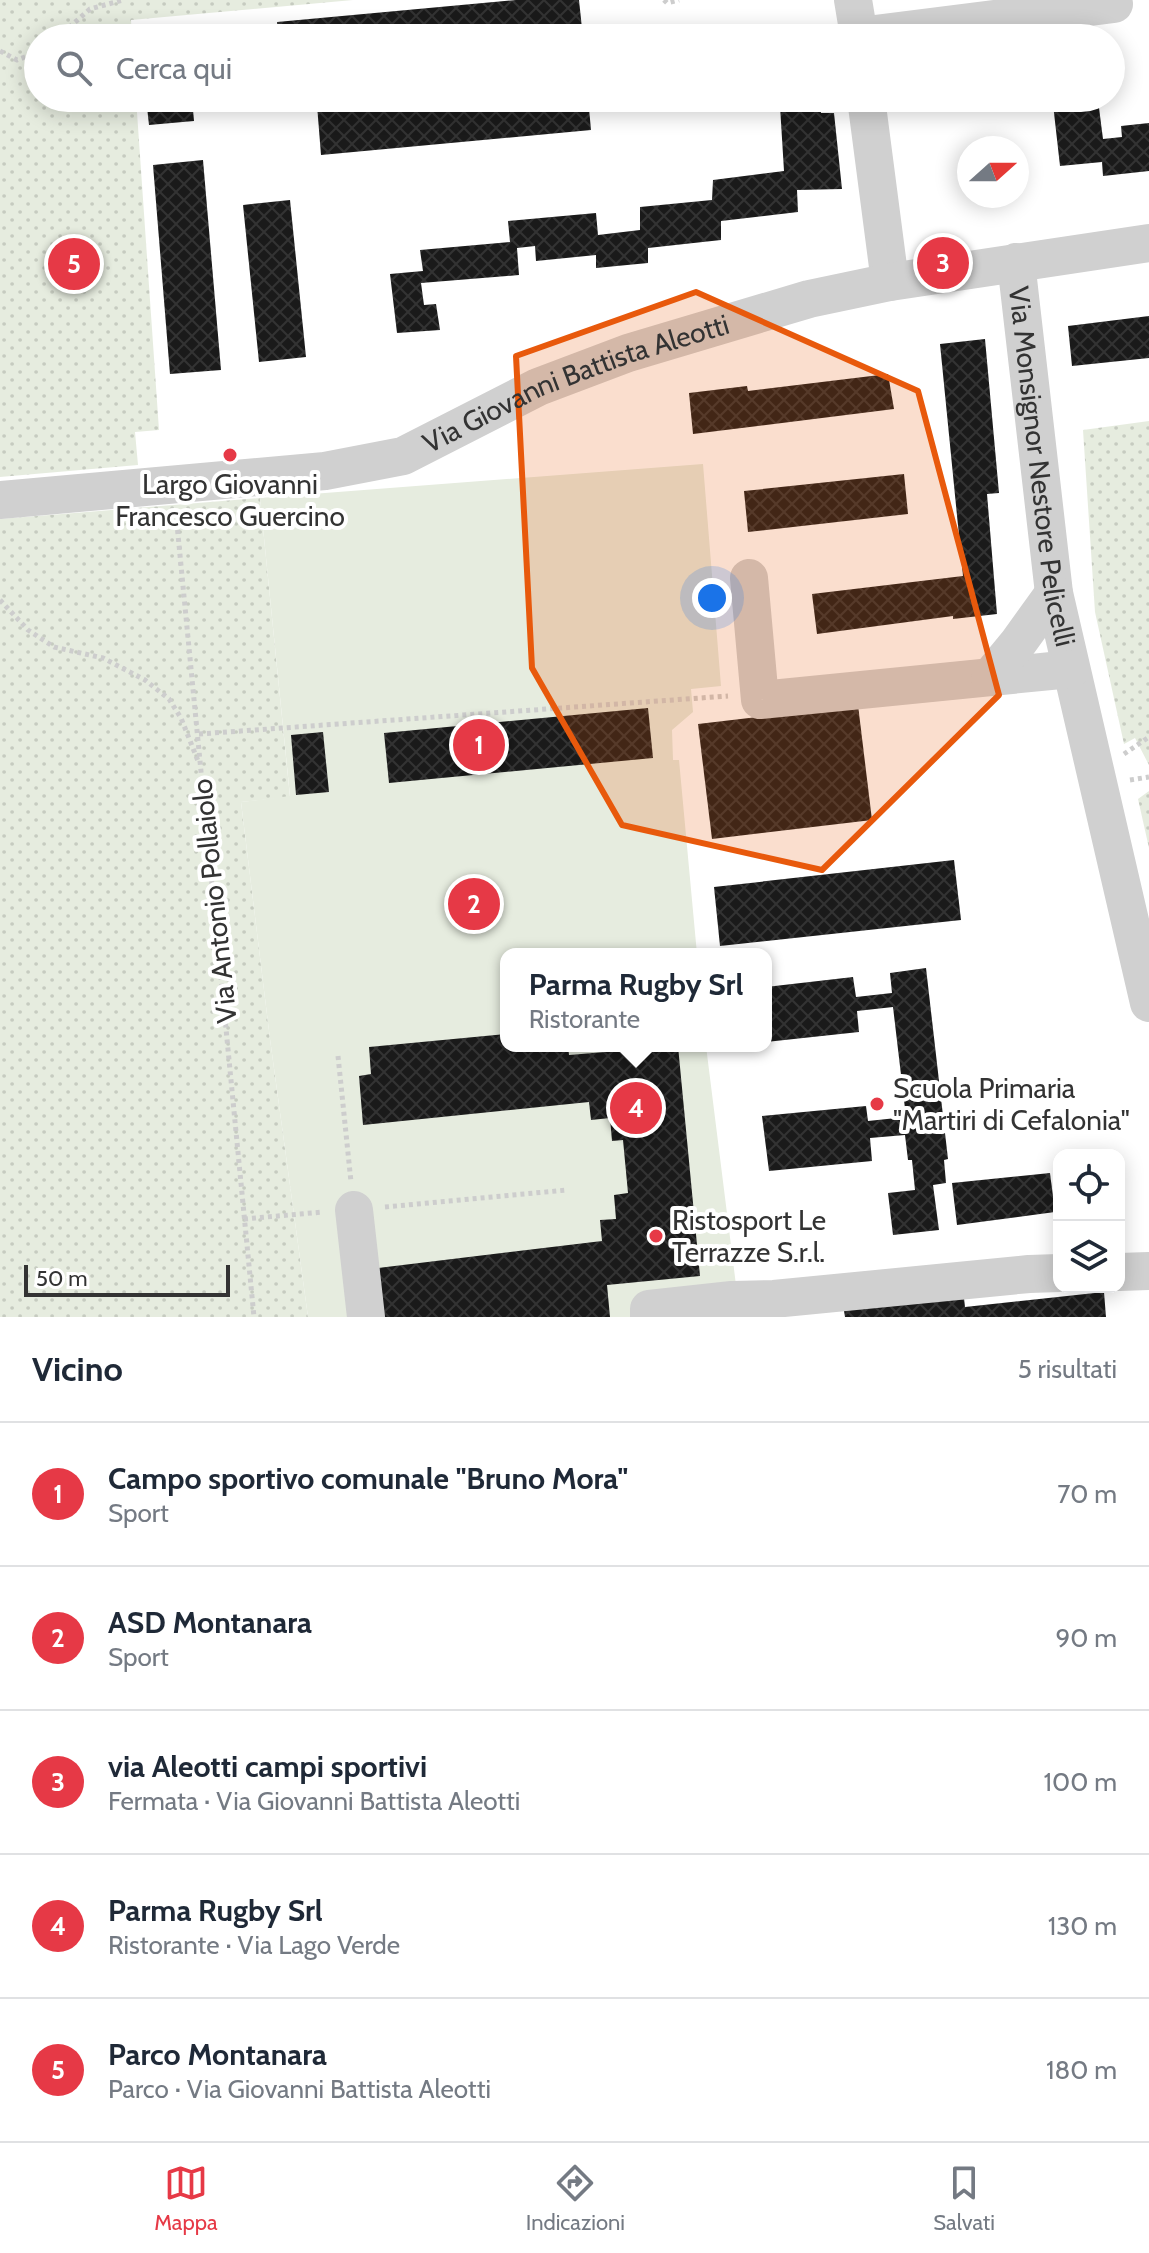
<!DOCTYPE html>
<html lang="it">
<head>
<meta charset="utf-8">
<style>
	:root { --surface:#fff; --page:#f2f2f3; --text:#1f2937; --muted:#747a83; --line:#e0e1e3; --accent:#e63946 }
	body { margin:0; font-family:Cabin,sans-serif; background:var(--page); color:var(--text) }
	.controls { position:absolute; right:24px; bottom:24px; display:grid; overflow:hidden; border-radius:16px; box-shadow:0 4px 20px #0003 }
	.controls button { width:72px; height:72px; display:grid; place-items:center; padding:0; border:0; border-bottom:2px solid var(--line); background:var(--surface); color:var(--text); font:40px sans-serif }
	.compass { position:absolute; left:957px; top:136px; width:72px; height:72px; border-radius:50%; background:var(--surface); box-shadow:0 4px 20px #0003; rotate:69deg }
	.scale { position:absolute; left:24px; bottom:20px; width:206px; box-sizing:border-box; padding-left:8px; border:4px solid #333; border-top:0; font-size:22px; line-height:28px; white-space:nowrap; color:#333; -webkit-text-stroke:6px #fff; paint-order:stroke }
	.you { position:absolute; left:712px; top:598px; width:28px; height:28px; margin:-20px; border:6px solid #fff; border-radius:50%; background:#1a73e8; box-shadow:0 0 0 12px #1a73e833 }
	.badge { display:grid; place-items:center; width:52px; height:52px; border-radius:50%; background:var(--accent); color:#fff; font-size:26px; font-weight:700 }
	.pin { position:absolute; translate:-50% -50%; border:4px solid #fff; box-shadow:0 2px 8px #0006 }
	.popup { position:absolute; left:500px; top:948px; width:272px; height:104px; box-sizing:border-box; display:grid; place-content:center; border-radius:16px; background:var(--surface); filter:drop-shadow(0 2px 6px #0005); font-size:26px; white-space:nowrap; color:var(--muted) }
	.popup b { font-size:30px; color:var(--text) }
	.popup::after { content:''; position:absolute; left:50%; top:100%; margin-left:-16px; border:16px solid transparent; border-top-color:var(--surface) }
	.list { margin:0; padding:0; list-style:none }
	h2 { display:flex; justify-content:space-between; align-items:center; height:104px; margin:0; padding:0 32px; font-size:34px }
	h2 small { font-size:26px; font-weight:400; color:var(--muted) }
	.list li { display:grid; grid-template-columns:52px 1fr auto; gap:24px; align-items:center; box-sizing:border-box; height:144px; padding:0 32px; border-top:2px solid var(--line) }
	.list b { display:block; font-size:30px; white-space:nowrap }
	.list p { margin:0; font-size:26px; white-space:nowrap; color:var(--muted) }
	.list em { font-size:26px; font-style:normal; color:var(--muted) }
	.icon { flex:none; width:44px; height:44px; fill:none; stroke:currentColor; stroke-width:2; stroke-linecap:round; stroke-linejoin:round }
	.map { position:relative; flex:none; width:1149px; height:1317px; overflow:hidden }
	.search { position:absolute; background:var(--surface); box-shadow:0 4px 20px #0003; left:24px; right:24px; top:24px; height:88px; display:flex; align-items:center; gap:20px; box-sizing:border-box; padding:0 28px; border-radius:44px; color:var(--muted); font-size:30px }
	.sheet { height:824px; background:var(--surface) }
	nav { display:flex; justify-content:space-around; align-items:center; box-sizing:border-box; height:112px; border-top:2px solid var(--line); background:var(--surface); font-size:22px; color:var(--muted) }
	nav a { display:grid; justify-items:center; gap:4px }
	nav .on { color:var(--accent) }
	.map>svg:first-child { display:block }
	.grass { fill:url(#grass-dots) }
	.pitch { fill:#e6ecdf }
	.building { fill:url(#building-cross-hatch) }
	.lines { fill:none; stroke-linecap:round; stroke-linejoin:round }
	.path { stroke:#cdcdcd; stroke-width:5; stroke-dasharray:4 4; stroke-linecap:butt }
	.minor { stroke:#d0d0d0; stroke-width:38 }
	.marked { fill:#e8590c; fill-opacity:0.2; stroke:#e8590c; stroke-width:6; stroke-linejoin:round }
	.poi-dot { fill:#e63946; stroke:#fff; stroke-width:3 }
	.labels { text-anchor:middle; stroke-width:8; stroke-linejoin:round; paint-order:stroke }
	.street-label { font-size:28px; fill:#333; stroke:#fff }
	.poi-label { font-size:28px; fill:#333; stroke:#fff; text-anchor:start }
</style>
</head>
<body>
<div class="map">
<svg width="1149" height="1317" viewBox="0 0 1149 1317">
	<defs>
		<pattern id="grass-dots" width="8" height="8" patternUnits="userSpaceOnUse" patternTransform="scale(2)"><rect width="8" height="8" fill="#e6ecdf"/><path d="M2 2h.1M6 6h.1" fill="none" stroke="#c6cbc0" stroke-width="1.8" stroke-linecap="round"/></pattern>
		<pattern id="building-cross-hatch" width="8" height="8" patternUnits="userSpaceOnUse" patternTransform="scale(2)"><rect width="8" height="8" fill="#1a1a1a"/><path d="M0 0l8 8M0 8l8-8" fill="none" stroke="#333"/></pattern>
	</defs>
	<rect width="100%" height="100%" fill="#fff"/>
	<g class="grass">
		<path d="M0,0H353L131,20L132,38H38V98H136L159,430L135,432L138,465L0,477Z"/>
		<path d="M1149,421V765L1135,738L1124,744L1095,612L1083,430Z"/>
		<path d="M260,498L290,797L241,802L270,1039L308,1317H0V519Z"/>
		<path d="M1149,791V848L1138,799Z"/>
	</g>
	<path class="pitch" d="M703,464L721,686L691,689L693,712L672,730L673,760H679L697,954H506V1046H706L740,1317H308L270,1039L241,802L290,796L260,498Z"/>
	<g class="building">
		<path d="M516,0H579L583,38H279L277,22Z"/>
		<path d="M227,27L228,38H135V36Z"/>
		<path d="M826,33L827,38H789V36Z"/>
		<path d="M146,98H192L194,121L149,125Z"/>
		<path d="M390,98H588L591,130L321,155L317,105Z"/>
		<path d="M770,98H819L821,113H834L842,189L797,190L798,212L721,221V240L648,248V263L596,268V255L536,261L535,246L517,248L519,275L421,283L424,305L436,304L440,330L397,333L390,274L423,271L420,250L510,242L508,221L596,213L598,235L640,230V207L712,200L713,180L784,171L780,106L771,107Z"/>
		<path d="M1098,100L1103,139L1122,137L1121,126L1149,123V171L1103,176L1102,162L1060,166L1053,104Z"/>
		<path d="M203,160L221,370L170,374L153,165Z"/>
		<path d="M290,200L306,357L259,362L243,205Z"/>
		<path d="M1149,316V358L1072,366L1068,326Z"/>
		<path d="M985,339L999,493L987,494L997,614L953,619V616L817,634L812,594L963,576L940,344Z"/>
		<path d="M888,374L894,409L693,434L689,393L747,386L748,391Z"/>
		<path d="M904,474L908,514L748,532L744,491Z"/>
		<path d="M858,705L872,820L712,839L698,724Z"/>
		<path d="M648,708L653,758L389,783L384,733Z"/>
		<path d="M323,732L329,792L296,795L291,735Z"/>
		<path d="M954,860L961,920L720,946L714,887Z"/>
		<path d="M926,968L948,1159L944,1160L946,1183L933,1185L939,1230L893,1235L888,1193L915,1190L912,1160H908L905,1135L870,1138L872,1161L769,1171L762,1116L866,1106L868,1121L906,1117L893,1007L857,1011L859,1032L766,1042V987L853,977L856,997L892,993L890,973Z"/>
		<path d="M506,1034V1046H568L569,1055L678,1046L700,1276L607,1285L610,1317H384L378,1268L602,1241L600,1220L616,1219L614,1195L628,1193L623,1140L612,1141L610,1118L591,1120L589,1102L363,1125L359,1076L371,1074L369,1047Z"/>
		<path d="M1050,1173L1055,1212L957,1225L952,1183Z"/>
		<path d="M963,1289L965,1307L1104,1292L1106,1317H845L843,1305Z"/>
	</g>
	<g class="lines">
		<g class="path">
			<path d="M664,0L667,3L679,0"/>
			<path d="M57,38L90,9L123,0"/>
			<path d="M0,51L17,60L38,52"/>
			<path d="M176,514L254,1317"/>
			<path d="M0,600L28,630L54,647L103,658L145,680L169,699L181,718L198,761"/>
			<path d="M199,734L728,696"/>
			<path d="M1124,754L1149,737"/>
			<path d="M1130,780L1149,777"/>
			<path d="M338,1056L351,1182"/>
			<path d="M385,1207L567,1190"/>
			<path d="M244,1219L323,1212"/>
		</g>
		<g class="minor">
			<path d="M853,0L859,36"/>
			<path d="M859,38V36L1114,4"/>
			<path d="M866,98L890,282"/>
			<path id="s1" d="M1016,262L1054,593L1149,1003"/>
			<path id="s2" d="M0,500L325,471L403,456L538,387L628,353L809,299L890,282L1149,243"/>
			<path d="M749,578L760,700L1071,669"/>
			<path d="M990,677L1018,643L1054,593"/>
			<path d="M354,1210L366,1317"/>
			<path d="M1119,1272L1149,1271"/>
			<path d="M649,1317V1309L732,1300L774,1299L1029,1274L1059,1273"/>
		</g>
	</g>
	<path class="marked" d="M696,292L918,391L999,695L822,870L622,825L532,668L516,356Z"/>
	<g class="poi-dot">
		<circle cx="230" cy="455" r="8"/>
		<circle cx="877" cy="1104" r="8"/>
		<circle cx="656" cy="1236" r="8"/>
	</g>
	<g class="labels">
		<g class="street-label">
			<text dy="10" stroke="none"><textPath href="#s2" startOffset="594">Via Giovanni Battista Aleotti</textPath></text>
			<text dy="10" stroke="none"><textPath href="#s1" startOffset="206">Via Monsignor Nestore Pelicelli</textPath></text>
			<text transform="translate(214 901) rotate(-96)" y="10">Via Antonio Pollaiolo</text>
		</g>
		<g class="poi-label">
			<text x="230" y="494" text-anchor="middle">Largo Giovanni<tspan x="230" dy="32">Francesco Guercino</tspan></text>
			<text x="893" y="1098">Scuola Primaria<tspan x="893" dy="32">"Martiri di Cefalonia"</tspan></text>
			<text x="672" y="1230">Ristosport Le<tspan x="672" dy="32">Terrazze S.r.l.</tspan></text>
		</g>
	</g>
</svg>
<div class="controls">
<button><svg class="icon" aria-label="locate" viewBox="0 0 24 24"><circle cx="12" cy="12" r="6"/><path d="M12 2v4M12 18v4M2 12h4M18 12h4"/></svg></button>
<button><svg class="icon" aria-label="layers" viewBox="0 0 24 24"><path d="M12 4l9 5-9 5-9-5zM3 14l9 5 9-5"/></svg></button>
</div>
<svg class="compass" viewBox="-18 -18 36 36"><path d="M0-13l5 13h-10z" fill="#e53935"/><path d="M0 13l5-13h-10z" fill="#747a83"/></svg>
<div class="scale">50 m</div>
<div class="you"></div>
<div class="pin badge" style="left:479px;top:745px">1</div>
<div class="pin badge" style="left:474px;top:904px">2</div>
<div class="pin badge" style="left:943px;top:263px">3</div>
<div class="pin badge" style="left:636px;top:1108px">4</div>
<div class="popup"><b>Parma Rugby Srl</b>Ristorante</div>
<div class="pin badge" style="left:74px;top:264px">5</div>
<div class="search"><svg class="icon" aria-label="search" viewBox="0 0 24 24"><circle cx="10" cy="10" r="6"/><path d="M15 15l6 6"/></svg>Cerca qui</div>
</div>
<section class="sheet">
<h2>Vicino<small>5 risultati</small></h2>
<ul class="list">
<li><span class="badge">1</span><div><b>Campo sportivo comunale &quot;Bruno Mora&quot;</b><p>Sport</p></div><em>70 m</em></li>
<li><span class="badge">2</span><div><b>ASD Montanara</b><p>Sport</p></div><em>90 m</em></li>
<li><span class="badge">3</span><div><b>via Aleotti campi sportivi</b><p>Fermata · Via Giovanni Battista Aleotti</p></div><em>100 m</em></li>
<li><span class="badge">4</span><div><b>Parma Rugby Srl</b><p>Ristorante · Via Lago Verde</p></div><em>130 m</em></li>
<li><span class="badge">5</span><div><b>Parco Montanara</b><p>Parco · Via Giovanni Battista Aleotti</p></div><em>180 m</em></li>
</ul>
</section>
<nav>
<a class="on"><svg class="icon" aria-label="map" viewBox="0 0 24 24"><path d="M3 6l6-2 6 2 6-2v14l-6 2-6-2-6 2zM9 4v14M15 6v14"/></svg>Mappa</a>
<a><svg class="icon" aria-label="directions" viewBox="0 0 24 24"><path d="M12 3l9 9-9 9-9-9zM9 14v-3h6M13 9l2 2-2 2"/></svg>Indicazioni</a>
<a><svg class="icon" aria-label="saved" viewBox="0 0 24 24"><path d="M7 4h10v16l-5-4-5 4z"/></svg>Salvati</a>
</nav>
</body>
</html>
